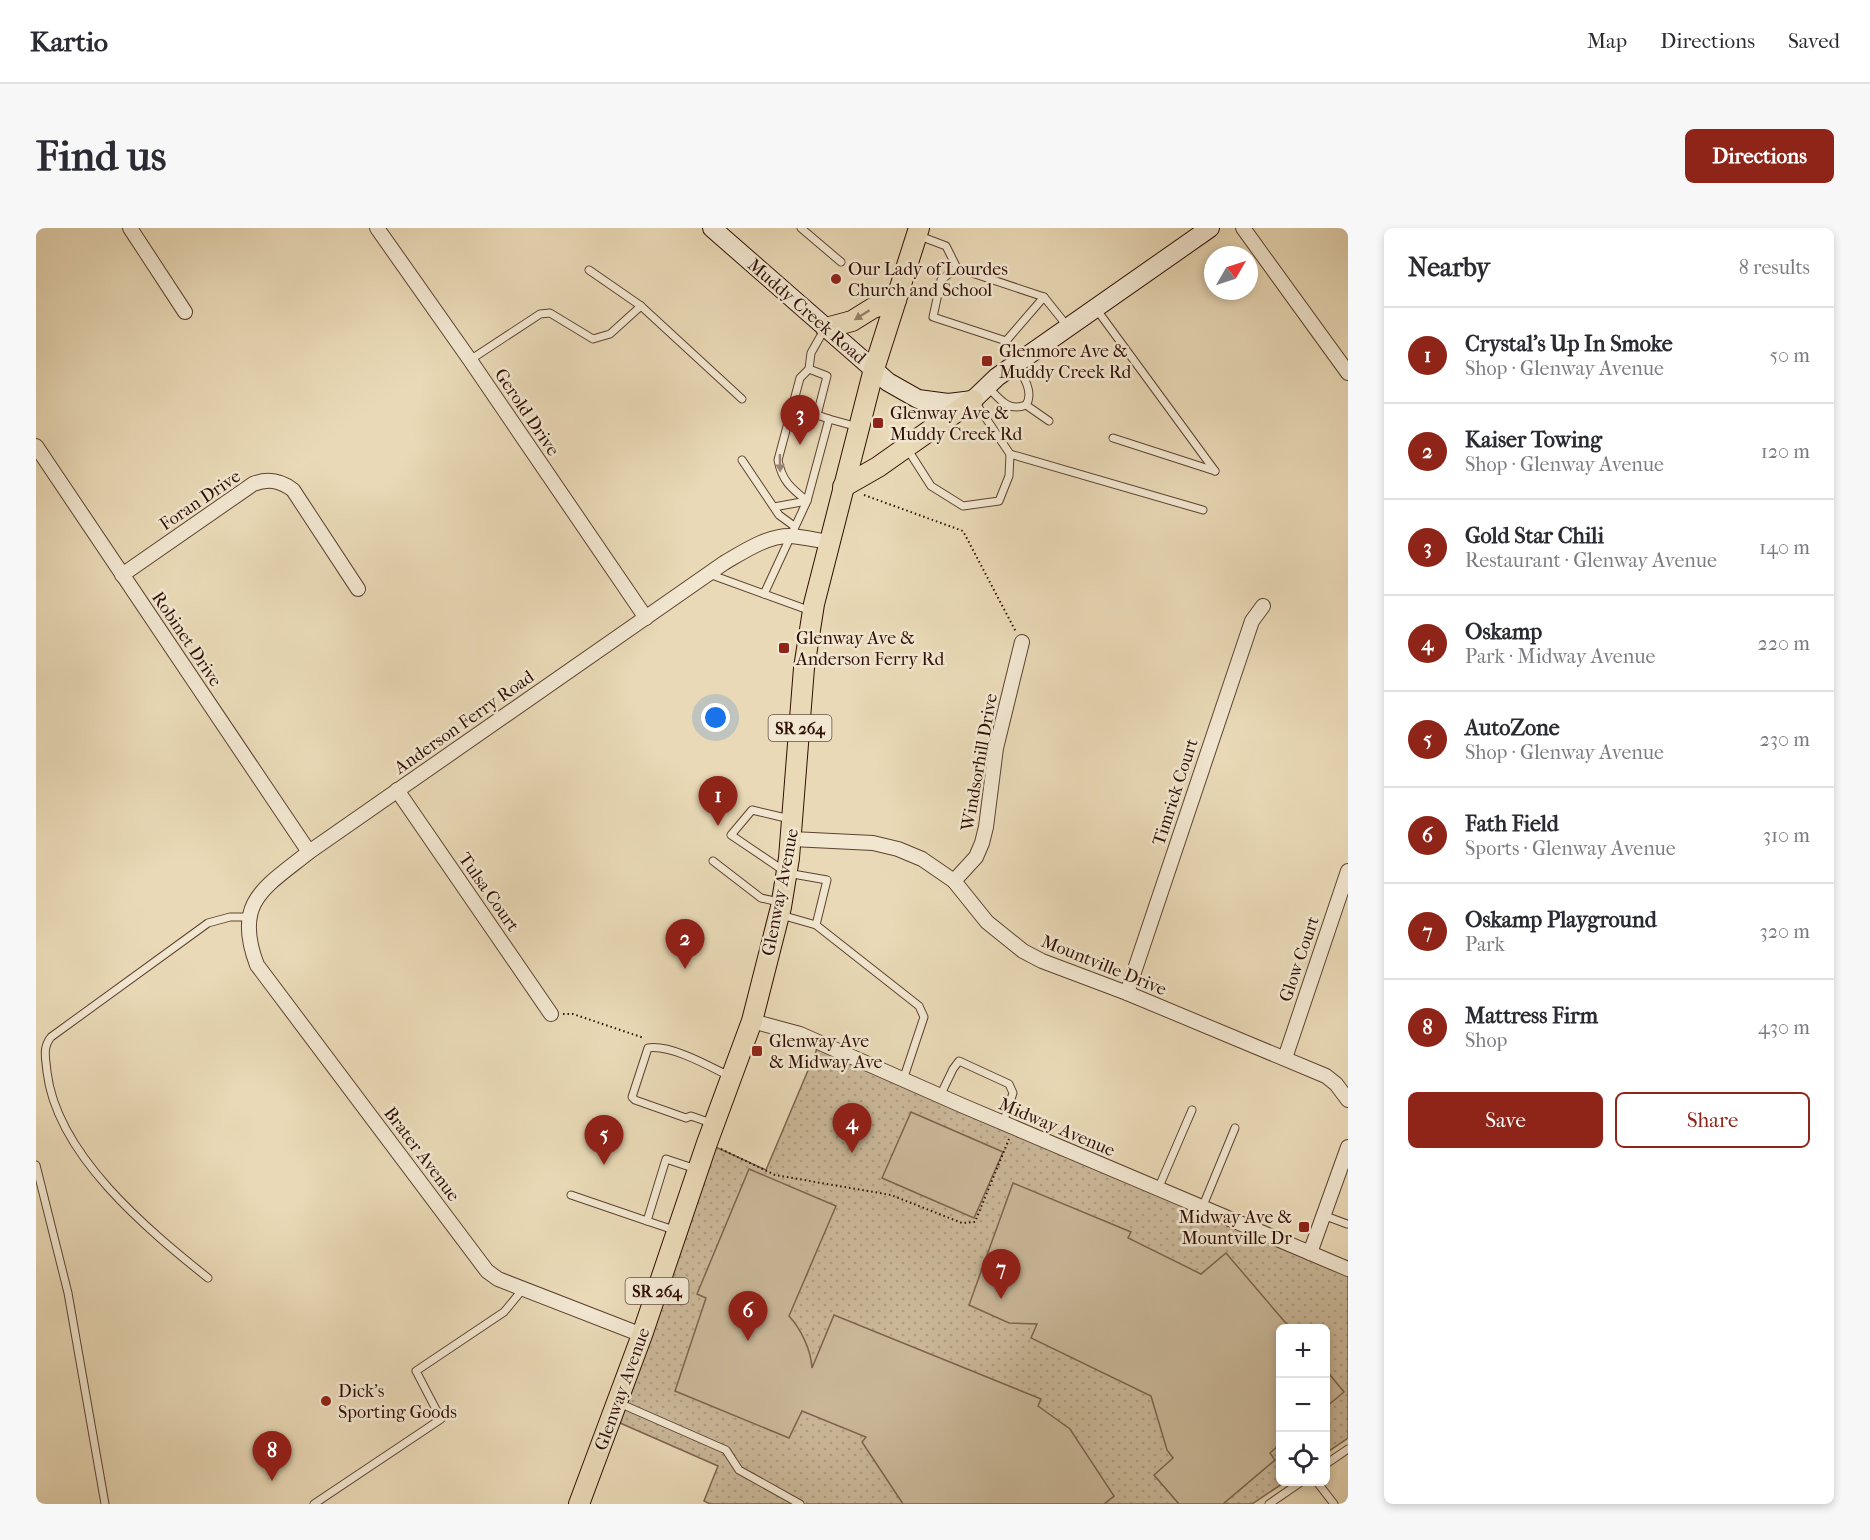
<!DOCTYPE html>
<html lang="en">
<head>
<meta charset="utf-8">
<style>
	:root { --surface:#fff; --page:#f7f7f7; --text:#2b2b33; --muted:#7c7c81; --line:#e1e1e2; --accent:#8f2418 }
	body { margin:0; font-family:"IM FELL French Canon",serif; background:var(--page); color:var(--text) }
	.controls { position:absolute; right:18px; bottom:18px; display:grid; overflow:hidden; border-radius:9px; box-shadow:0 3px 9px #0003 }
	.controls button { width:54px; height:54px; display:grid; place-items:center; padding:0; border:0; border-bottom:2px solid var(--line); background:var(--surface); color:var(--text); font:30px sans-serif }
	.compass { position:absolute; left:1168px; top:18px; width:54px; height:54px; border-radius:50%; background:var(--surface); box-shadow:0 3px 9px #0003; rotate:51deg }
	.you { position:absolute; left:680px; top:490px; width:21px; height:21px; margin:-15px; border:4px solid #fff; border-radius:50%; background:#1a73e8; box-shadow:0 0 0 9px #1a73e833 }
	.badge { display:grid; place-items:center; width:39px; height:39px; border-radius:50%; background:var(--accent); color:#fff; font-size:20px; font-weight:700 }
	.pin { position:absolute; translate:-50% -50px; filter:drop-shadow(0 2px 3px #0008) }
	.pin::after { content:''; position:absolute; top:32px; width:21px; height:18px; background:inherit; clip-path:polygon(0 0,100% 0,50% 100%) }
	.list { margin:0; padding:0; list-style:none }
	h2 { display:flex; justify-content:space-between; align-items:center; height:78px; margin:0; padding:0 24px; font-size:26px }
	h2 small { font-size:20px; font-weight:400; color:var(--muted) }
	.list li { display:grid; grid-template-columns:39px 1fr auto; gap:18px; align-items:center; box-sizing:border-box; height:96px; padding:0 24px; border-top:2px solid var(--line) }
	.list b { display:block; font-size:22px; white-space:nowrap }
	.list p { margin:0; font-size:20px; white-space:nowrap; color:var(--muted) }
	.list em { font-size:20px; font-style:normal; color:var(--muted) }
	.actions { display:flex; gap:12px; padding:18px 24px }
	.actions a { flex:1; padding:14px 0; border:2px solid var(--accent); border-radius:9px; text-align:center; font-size:21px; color:var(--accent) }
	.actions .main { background:var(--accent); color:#fff }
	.icon { flex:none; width:33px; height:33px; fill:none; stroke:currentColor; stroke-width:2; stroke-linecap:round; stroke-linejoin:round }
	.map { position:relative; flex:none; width:1312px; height:1276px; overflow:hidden; border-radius:9px }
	header { display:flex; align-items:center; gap:36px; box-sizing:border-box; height:84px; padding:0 30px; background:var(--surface); border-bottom:2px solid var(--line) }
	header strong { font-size:28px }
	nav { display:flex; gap:33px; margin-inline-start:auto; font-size:21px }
	.intro { display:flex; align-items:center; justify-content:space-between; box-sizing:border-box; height:144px; padding:0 36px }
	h1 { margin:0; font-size:42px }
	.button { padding:15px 27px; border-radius:9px; background:var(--accent); color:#fff; font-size:21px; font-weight:700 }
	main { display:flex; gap:36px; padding:0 36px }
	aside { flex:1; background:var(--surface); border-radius:9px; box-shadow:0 3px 9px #0003 }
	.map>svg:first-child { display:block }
	.park { fill:url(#park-dots); stroke:#7c634e; stroke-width:1.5 }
	.pitch { fill:#c9b798; stroke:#7c634e; stroke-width:1.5 }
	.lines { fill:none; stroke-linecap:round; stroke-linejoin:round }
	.lane-casing { stroke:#5e4230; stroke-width:9 }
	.street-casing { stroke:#5e4230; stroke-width:16 }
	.secondary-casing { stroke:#2f0f03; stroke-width:20 }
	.primary-casing { stroke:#2f0f03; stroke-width:22 }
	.path { stroke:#2f0f03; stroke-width:2; stroke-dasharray:1.5 3; stroke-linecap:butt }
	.lane { stroke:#f1e6d0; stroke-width:7 }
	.street { stroke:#f1e6d0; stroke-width:14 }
	.secondary { stroke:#f1e6d0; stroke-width:18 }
	.primary { stroke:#e9d9b6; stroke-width:20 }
	.oneway { fill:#957e65 }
	.oneway2 { fill:#9a8574 }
	.poi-dot { fill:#8f2418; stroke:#f1e6d0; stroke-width:2 }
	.labels { text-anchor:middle; stroke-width:5; stroke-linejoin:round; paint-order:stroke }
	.shield { fill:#f1e6d0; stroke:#695040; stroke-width:1.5 }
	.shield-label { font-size:16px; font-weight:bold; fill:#2f0f03 }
	.poi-label { font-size:18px; fill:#2f0f03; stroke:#f1e6d0; text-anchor:start }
	.street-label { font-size:18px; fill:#2f0f03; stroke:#f1e6d0 }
</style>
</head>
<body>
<header>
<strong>Kartio</strong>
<nav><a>Map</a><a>Directions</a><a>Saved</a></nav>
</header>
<div class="intro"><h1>Find us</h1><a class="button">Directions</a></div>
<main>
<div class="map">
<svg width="1312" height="1276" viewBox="0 0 1312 1276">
	<defs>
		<pattern id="park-dots" width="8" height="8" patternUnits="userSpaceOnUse" patternTransform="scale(1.5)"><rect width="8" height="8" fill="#c9b798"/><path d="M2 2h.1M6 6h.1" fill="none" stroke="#ad9c81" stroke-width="1.8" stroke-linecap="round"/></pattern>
	</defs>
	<rect width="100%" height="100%" fill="#e9d9b6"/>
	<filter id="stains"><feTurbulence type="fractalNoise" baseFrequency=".00333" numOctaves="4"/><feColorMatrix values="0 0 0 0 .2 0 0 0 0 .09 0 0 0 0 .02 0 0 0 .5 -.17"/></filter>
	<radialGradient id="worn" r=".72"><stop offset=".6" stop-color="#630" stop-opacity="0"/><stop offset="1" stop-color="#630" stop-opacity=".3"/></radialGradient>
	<path class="park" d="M784,814L1312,1041V1210L1290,1225V1100H1244V1254H1249L1216,1276H674L668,1273L682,1238L575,1191L671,915L730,942Z"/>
	<g class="pitch">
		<path d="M875,884L967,924L938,990L846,950Z"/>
		<path d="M713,941L800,978L753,1088C765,1101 775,1122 776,1140L798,1087L1005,1171L1002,1178L1034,1201L1078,1268L1068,1276H867L826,1214L830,1209L766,1183L753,1210L639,1163L670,1070L661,1066Z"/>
		<path d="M977,955L1095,1004L1092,1010L1165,1046L1190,1025L1254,1100H1244V1216L1234,1225L1239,1232L1187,1276H1143L1118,1247L1137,1230L1131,1222L1115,1168L995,1110L1001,1096L973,1095L933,1077Z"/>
		<path d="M1290,1142L1308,1164L1290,1179Z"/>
	</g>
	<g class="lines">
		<defs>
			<g id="lane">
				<path d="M765,0L805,34"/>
				<path d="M881,7L910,18L921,40L1008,69L1032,99"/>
				<path d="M921,40L905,52L897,89L970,113L1008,69"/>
				<path d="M553,42L605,78"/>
				<path d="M1061,82L1179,243"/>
				<path d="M434,132L504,86L514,85L557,111L574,106L605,78L706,171"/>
				<path d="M981,138C988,149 998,165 990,177L1013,193"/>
				<path d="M953,160C964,172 973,184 990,177"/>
				<path d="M793,191L822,199"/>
				<path d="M1077,210L1179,243"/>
				<path d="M872,222L895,258L927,278L963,273L973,248L974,226L939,174"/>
				<path d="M974,226L1167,282"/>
				<path d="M706,232L743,287L758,298"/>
				<path d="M738,279L771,273L793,191L781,187L791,148L773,141L775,125L788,102"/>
				<path d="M673,346L775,383"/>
				<path d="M728,366L771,273C755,260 746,253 742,232L764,150L773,141"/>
				<path d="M677,633L725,670L743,674"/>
				<path d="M745,687L780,697L791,652L751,645L695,607L716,582L754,591"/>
				<path d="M780,697L883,778L888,789L867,852"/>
				<path d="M904,868L917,841L923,833L973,856L977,865L967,895"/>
				<path d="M675,895L655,888L650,890L599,872L596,869L612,820C634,816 673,838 693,848"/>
				<path d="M0,937L32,1065L69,1276"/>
				<path d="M1122,961L1156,882"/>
				<path d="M535,967L611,993"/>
				<path d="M1166,980L1199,900"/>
				<path d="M1287,987L1311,996"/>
				<path d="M641,1003L611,993L630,931L660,941"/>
				<path d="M172,1050C111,1001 21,927 11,844C10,831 6,820 15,809L172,695L194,689H212"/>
				<path d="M583,1175L690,1222L703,1242L764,1276"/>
				<path d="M1290,1236L1312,1221"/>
				<path d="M1281,1254L1298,1276"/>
				<path d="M278,1276L405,1191L380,1143L468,1084L487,1061"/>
				<path d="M1233,1276L1265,1254"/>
			</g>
			<g id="street">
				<path d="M94,0L149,84"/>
				<path d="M341,0L434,132L610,390"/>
				<path d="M1207,0L1312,145"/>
				<path d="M0,218L273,624"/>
				<path d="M86,347L217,256C232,250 244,252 257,262L322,361"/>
				<path d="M361,562L515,786"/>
				<path d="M756,611L837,615L862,621L886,631L918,653L951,694L987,723L1006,733L1091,765L1290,848L1300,856L1312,872"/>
				<path d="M918,653L940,629L946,615L950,599L960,520L986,414"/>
				<path d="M1091,765L1216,393L1227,378"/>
				<path d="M716,793L764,806L925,877L1312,1041"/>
				<path d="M1249,830L1312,643"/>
				<path d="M1274,1025L1312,919"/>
				<path d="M606,1107L462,1051L451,1043L221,737C197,674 228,660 273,624L688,335C707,324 732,307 755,308C767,309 780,312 793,314"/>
			</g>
			<path id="secondary" d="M676,0L852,154L882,171L912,175L937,172L961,149L1174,0"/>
			<g id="primary">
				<path d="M790,100L816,93L837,80L860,72"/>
				<path d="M807,259L842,239L937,172"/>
				<path d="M543,1276L606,1107L671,915L716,793L745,679L753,630L768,440L778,376L838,141L883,0"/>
			</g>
		</defs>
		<use href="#lane" class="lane-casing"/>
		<use href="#street" class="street-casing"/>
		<use href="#secondary" class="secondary-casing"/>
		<use href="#primary" class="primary-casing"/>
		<g class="path">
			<path d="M828,267L927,303L980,404"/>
			<path d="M527,786H537L608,810"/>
			<path d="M685,921L739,947L855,967L926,995L939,994L973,911"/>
		</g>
		<use href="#lane" class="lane"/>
		<use href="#street" class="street"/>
		<use href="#secondary" class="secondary"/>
		<use href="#primary" class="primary"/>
	</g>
	<defs><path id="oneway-solid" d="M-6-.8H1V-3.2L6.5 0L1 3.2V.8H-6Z" transform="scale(1.5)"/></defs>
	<use class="oneway" href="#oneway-solid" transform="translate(826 87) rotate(148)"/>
	<use class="oneway2" href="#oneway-solid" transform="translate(744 235) rotate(89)"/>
	<g class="poi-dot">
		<circle cx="800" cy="51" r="6"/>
		<rect x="945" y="127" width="12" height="12" rx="3"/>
		<rect x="836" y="189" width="12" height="12" rx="3"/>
		<rect x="742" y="414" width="12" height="12" rx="3"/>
		<rect x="715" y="817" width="12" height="12" rx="3"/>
		<rect x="1262" y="993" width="12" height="12" rx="3"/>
		<circle cx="290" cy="1173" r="6"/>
	</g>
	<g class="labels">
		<g class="shield">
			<rect x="732.5" y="487" width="63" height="26" rx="4.5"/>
			<rect x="589.5" y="1050" width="63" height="26" rx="4.5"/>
		</g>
		<g class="shield-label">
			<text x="764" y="506">SR 264</text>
			<text x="621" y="1069">SR 264</text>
		</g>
		<g class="poi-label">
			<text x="812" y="47">Our Lady of Lourdes<tspan x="812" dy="21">Church and School</tspan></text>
			<text x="963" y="129">Glenmore Ave &amp;<tspan x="963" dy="21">Muddy Creek Rd</tspan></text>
			<text x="854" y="191">Glenway Ave &amp;<tspan x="854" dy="21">Muddy Creek Rd</tspan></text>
			<text x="760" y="416">Glenway Ave &amp;<tspan x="760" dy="21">Anderson Ferry Rd</tspan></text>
			<text x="733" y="819">Glenway Ave<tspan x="733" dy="21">&amp; Midway Ave</tspan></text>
			<text x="1256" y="995" text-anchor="end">Midway Ave &amp;<tspan x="1256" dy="21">Mountville Dr</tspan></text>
			<text x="302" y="1169">Dick's<tspan x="302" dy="21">Sporting Goods</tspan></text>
		</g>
		<g class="street-label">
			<text transform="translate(771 83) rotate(41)" y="6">Muddy Creek Road</text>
			<text transform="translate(491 184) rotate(56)" y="6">Gerold Drive</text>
			<text transform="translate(164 272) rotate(-34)" y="6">Foran Drive</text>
			<text transform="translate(151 411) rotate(56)" y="6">Robinet Drive</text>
			<text transform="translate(428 494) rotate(-35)" y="6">Anderson Ferry Road</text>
			<text transform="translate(943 534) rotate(-80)" y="6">Windsorhill Drive</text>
			<text transform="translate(1139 564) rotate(-72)" y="6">Timrick Court</text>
			<text transform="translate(453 664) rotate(55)" y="6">Tulsa Court</text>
			<text transform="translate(744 664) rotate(-79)" y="6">Glenway Avenue</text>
			<text transform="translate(1263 731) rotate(-71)" y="6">Glow Court</text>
			<text transform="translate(1068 737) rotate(22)" y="6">Mountville Drive</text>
			<text transform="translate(1021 899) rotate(23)" y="6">Midway Avenue</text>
			<text transform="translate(386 926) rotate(53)" y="6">Brater Avenue</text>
			<text transform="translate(586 1161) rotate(-70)" y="6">Glenway Avenue</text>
		</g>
	</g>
	<rect width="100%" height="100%" filter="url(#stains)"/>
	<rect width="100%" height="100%" fill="url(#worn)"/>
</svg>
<div class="controls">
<button>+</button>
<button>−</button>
<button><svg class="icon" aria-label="locate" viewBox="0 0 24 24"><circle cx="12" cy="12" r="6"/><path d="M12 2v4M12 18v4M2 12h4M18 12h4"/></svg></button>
</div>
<svg class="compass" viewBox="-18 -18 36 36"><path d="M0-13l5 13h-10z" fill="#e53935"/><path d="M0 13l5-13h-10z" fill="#7c7c81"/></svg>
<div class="you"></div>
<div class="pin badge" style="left:682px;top:598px">1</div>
<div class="pin badge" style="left:649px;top:741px">2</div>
<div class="pin badge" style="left:764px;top:217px">3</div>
<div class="pin badge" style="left:816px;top:925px">4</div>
<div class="pin badge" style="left:568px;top:937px">5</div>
<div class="pin badge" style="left:712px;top:1113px">6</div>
<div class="pin badge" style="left:965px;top:1071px">7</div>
<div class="pin badge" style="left:236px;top:1253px">8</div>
</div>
<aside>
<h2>Nearby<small>8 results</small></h2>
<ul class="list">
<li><span class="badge">1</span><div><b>Crystal's Up In Smoke</b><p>Shop · Glenway Avenue</p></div><em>50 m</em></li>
<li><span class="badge">2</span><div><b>Kaiser Towing</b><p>Shop · Glenway Avenue</p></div><em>120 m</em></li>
<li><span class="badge">3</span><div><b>Gold Star Chili</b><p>Restaurant · Glenway Avenue</p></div><em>140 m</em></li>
<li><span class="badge">4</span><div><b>Oskamp</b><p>Park · Midway Avenue</p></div><em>220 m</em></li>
<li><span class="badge">5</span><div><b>AutoZone</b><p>Shop · Glenway Avenue</p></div><em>230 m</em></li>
<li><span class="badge">6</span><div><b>Fath Field</b><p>Sports · Glenway Avenue</p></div><em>310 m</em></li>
<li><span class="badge">7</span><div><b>Oskamp Playground</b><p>Park</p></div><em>320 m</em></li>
<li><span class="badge">8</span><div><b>Mattress Firm</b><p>Shop</p></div><em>430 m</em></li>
</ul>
<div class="actions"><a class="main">Save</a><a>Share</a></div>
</aside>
</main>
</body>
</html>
